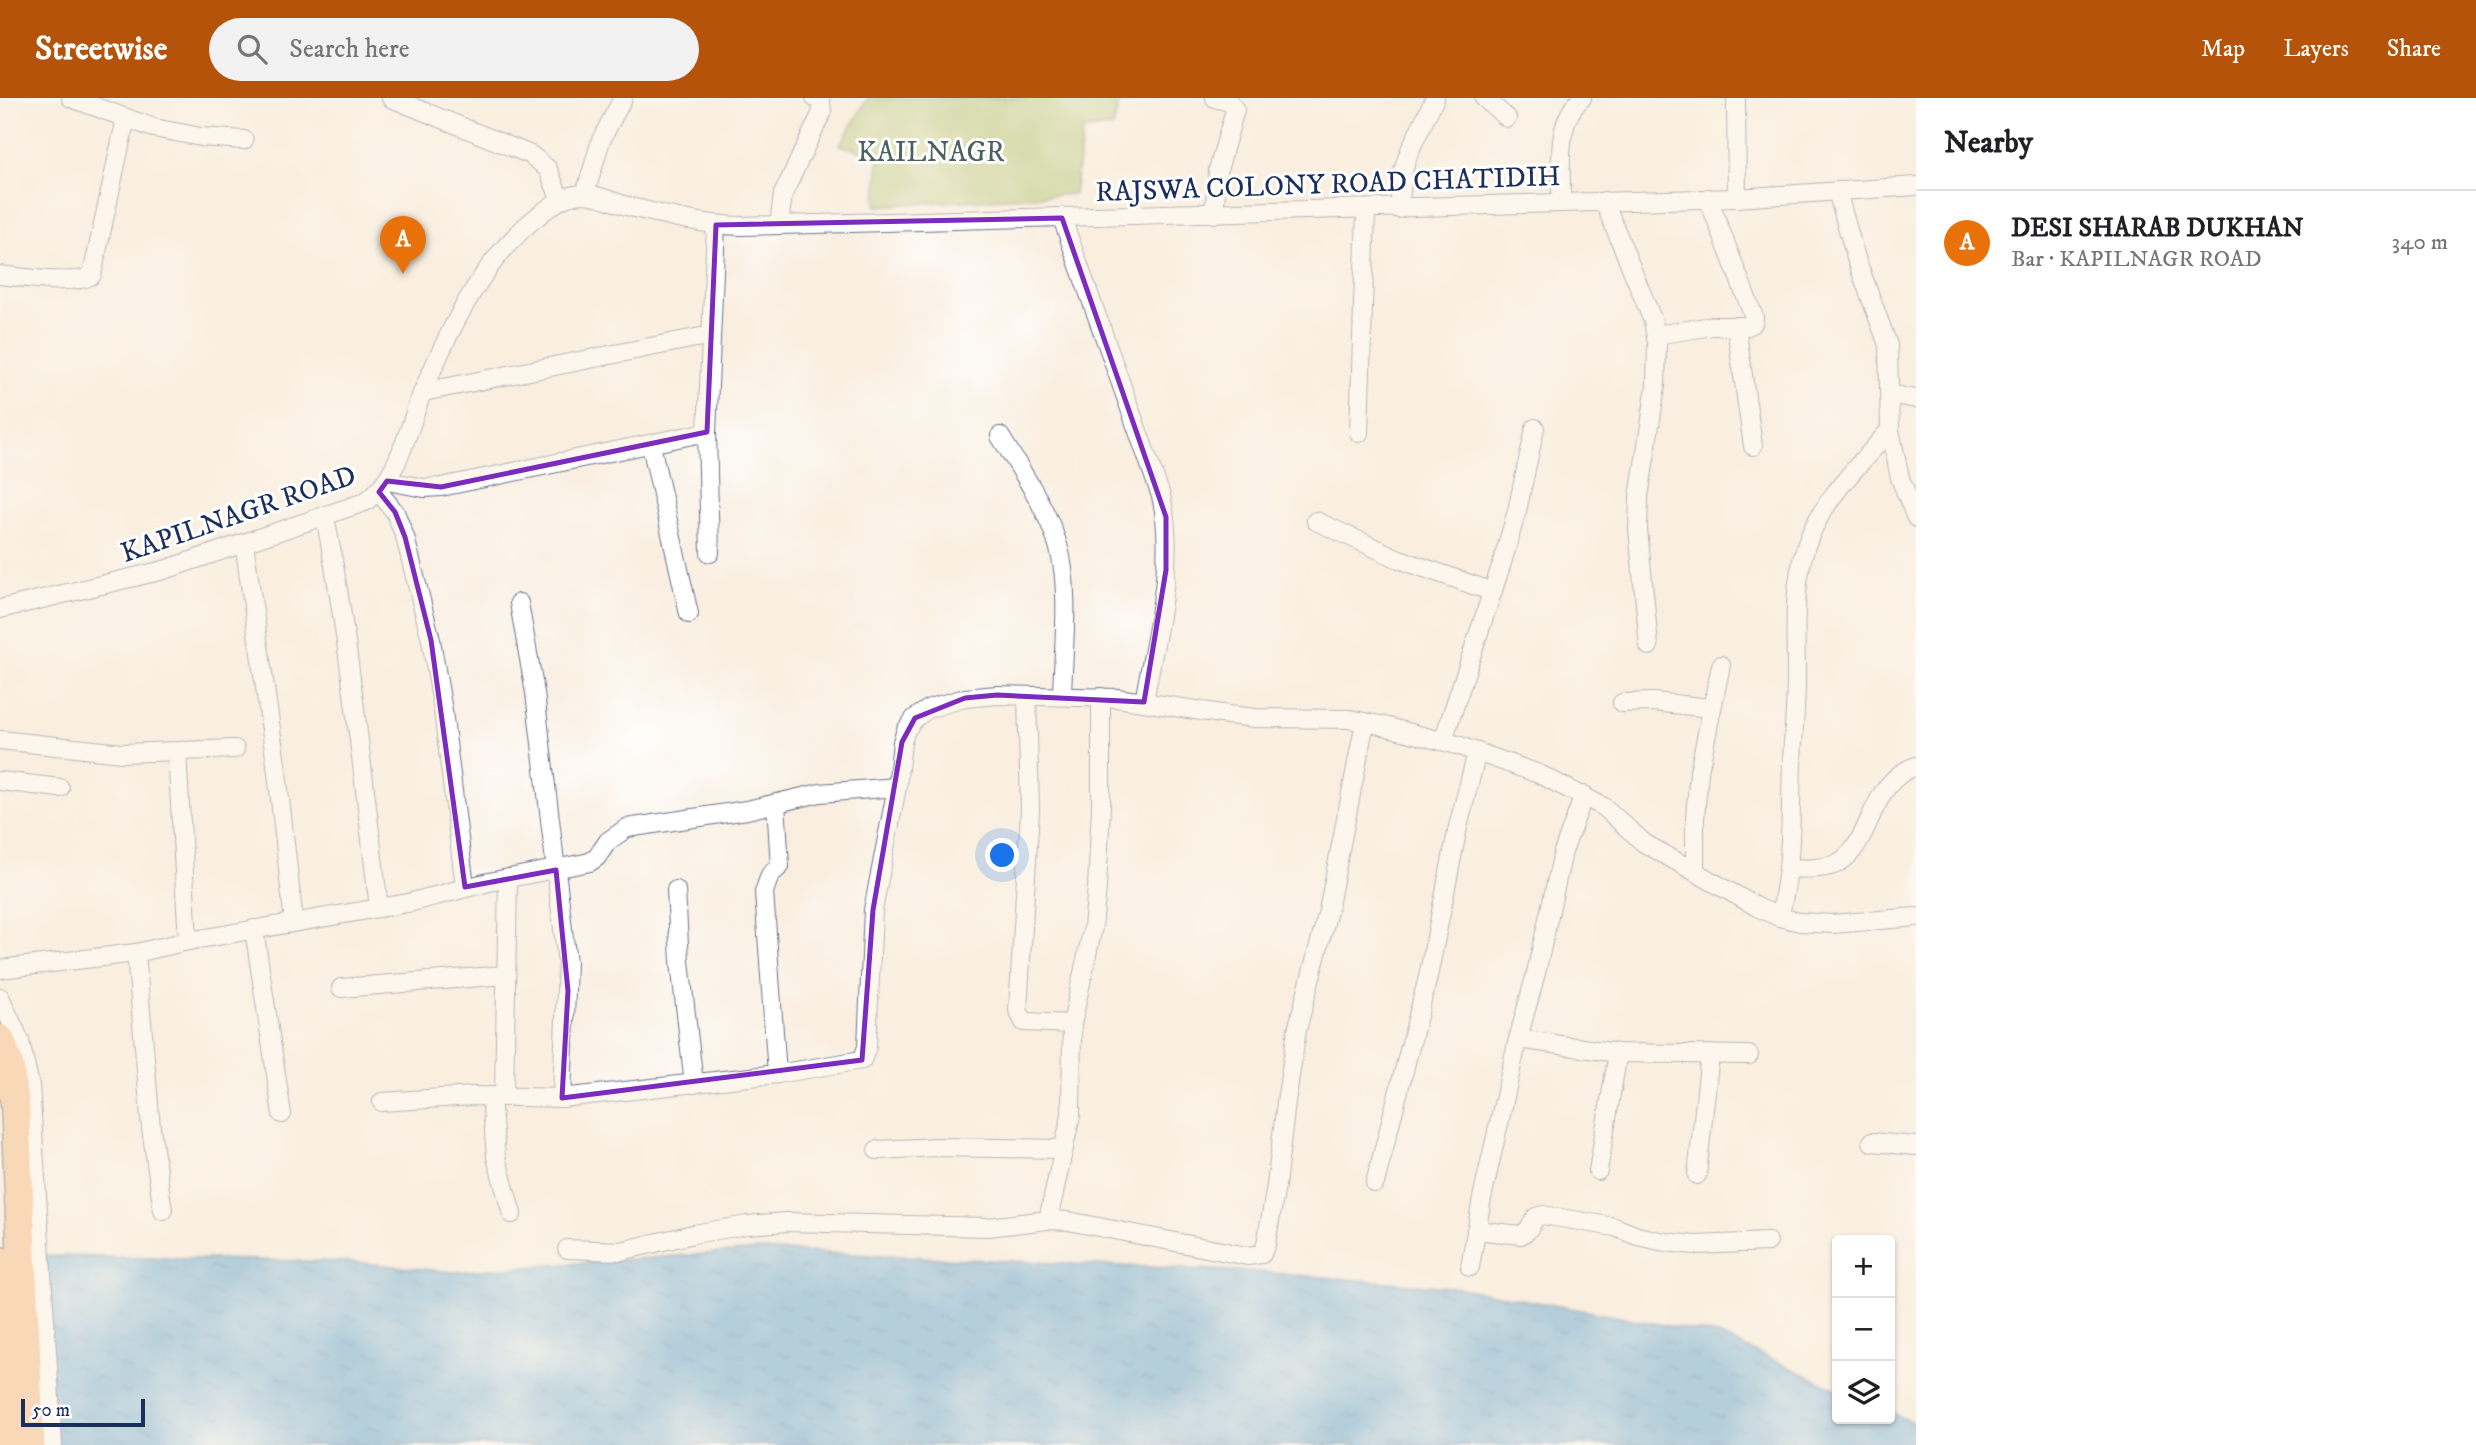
<!DOCTYPE html>
<html lang="en">
<head>
<meta charset="utf-8">
<style>
	:root { --surface:#fff; --page:#f2f2f2; --text:#202124; --muted:#757577; --line:#e0e0e0; --accent:#b45309 }
	body { margin:0; font-family:"IM FELL DW Pica",serif; background:var(--page); color:var(--text) }
	.controls { position:absolute; right:21px; bottom:21px; display:grid; overflow:hidden; border-radius:7px; box-shadow:0 2px 5px #0004 }
	.controls button { width:63px; height:63px; display:grid; place-items:center; padding:0; border:0; border-bottom:2px solid var(--line); background:var(--surface); color:var(--text); font:35px sans-serif }
	.scale { position:absolute; left:21px; bottom:18px; width:124px; box-sizing:border-box; padding-left:7px; border:4px solid #1b2f5e; border-top:0; font-size:19px; line-height:24px; white-space:nowrap; color:#1b2f5e; -webkit-text-stroke:5px #fff; paint-order:stroke }
	.you { position:absolute; left:1003px; top:758px; width:24px; height:24px; margin:-18px; border:5px solid #fff; border-radius:50%; background:#1a73e8; box-shadow:0 0 0 10px #1a73e833 }
	.badge { display:grid; place-items:center; width:46px; height:46px; border-radius:50%; background:var(--accent); color:#fff; font-size:23px; font-weight:700 }
	.pin { position:absolute; translate:-50% -58px; filter:drop-shadow(0 2px 4px #0008) }
	.pin::after { content:''; position:absolute; top:37px; width:24px; height:21px; background:inherit; clip-path:polygon(0 0,100% 0,50% 100%) }
	.list { margin:0; padding:0; list-style:none }
	h2 { display:flex; justify-content:space-between; align-items:center; height:91px; margin:0; padding:0 28px; font-size:30px }
	h2 small { font-size:23px; font-weight:400; color:var(--muted) }
	.list li { display:grid; grid-template-columns:46px 1fr auto; gap:21px; align-items:center; box-sizing:border-box; height:105px; padding:0 28px; border-top:2px solid var(--line) }
	.list b { display:block; font-size:26px; white-space:nowrap }
	.list p { margin:0; font-size:23px; white-space:nowrap; color:var(--muted) }
	.list em { font-size:23px; font-style:normal; color:var(--muted) }
	.icon { flex:none; width:38px; height:38px; fill:none; stroke:currentColor; stroke-width:2; stroke-linecap:round; stroke-linejoin:round }
	.map { position:relative; flex:none; width:1916px; height:1347px; overflow:hidden }
	header { display:flex; align-items:center; gap:42px; box-sizing:border-box; height:98px; padding:0 35px; background:var(--accent); color:#fff }
	header strong { font-size:33px }
	nav { display:flex; gap:38px; margin-inline-start:auto; font-size:24px }
	.search { width:490px; height:63px; background:var(--page); display:flex; align-items:center; gap:18px; box-sizing:border-box; padding:0 24px; border-radius:38px; color:var(--muted); font-size:26px }
	main { display:flex }
	aside { flex:1; background:var(--surface) }
	.map>svg:first-child { display:block }
	.green { fill:#a6bd62; stroke:#607660; stroke-width:2 }
	.water { fill:url(#water-ripples); stroke:#3e6b9a; stroke-width:2 }
	.lines { fill:none; stroke-linecap:round; stroke-linejoin:round }
	.street-casing { stroke:#69728b; stroke-width:20 }
	.primary-casing { stroke:#69728b; stroke-width:31 }
	.street { stroke:#fff; stroke-width:18 }
	.primary { stroke:#f8bd89; stroke-width:28 }
	.marked { fill:none; stroke:#7b2cbf; stroke-width:5; stroke-linejoin:round }
	.labels { text-anchor:middle; stroke-width:6; stroke-linejoin:round; paint-order:stroke }
	.park-label { font-size:28px; fill:#4c615f; stroke:#fff }
	.street-label { font-size:28px; fill:#1b2f5e; stroke:#fff }
</style>
</head>
<body>
<header>
<strong>Streetwise</strong>
<div class="search"><svg class="icon" aria-label="search" viewBox="0 0 24 24"><circle cx="10" cy="10" r="6"/><path d="M15 15l6 6"/></svg>Search here</div>
<nav><a>Map</a><a>Layers</a><a>Share</a></nav>
</header>
<main>
<div class="map">
<svg width="1916" height="1347" viewBox="0 0 1916 1347">
	<defs>
		<pattern id="water-ripples" width="26" height="14" patternUnits="userSpaceOnUse" patternTransform="scale(1.75)"><rect width="26" height="14" fill="#60a7d6"/><path d="M2 4q2-2 4 0t4 0M15 11q2-2 4 0t4 0" fill="none" stroke="#4e88b1"/></pattern>
	</defs>
	<rect width="100%" height="100%" fill="#fff"/>
	<filter id="ink" filterUnits="userSpaceOnUse"><feTurbulence type="fractalNoise" baseFrequency=".0143" numOctaves="2"/><feDisplacementMap in="SourceGraphic" scale="14" xChannelSelector="R" yChannelSelector="G"/><feConvolveMatrix kernelMatrix="1 2 1 2 8 2 1 2 1" color-interpolation-filters="sRGB"/></filter>
	<filter id="wash" filterUnits="userSpaceOnUse"><feTurbulence type="fractalNoise" baseFrequency=".00686" numOctaves="4" result="noise"/><feDisplacementMap in="SourceGraphic" scale="28" xChannelSelector="R" yChannelSelector="G"/><feGaussianBlur stdDeviation="1.57" result="paint"/><feColorMatrix in="noise" values="0 0 0 0 0 0 0 0 0 0 0 0 0 0 0 0 0 1.4 0 .05"/><feComposite in="paint" operator="in"/></filter>
	<g filter="url(#wash)">
		<rect width="100%" height="100%" fill="#f9eedf"/>
		<path class="green" d="M868,0H1120L1113,29L1083,32L1074,96L876,108L879,58L840,47Z"/>
		<path class="water" d="M760,1152L1258,1174L1460,1190L1718,1237L1837,1291V1321H1890V1314L1916,1326V1347H0V1157L353,1164L454,1174Z"/>
	</g>
	<g filter="url(#ink)">
		<g class="lines">
			<defs>
				<g id="street">
					<path d="M71,0L154,30L201,39L244,42"/>
					<path d="M391,0L531,57L548,71L560,101"/>
					<path d="M1484,0L1507,20"/>
					<path d="M1736,0L1737,100"/>
					<path d="M1837,93L1856,160L1888,247L1890,332L1900,380L1916,420"/>
					<path d="M585,96L601,42L623,0"/>
					<path d="M1604,103L1653,223L1657,245L1656,288L1639,399L1638,431L1649,548"/>
					<path d="M1561,105C1562,71 1554,24 1582,0"/>
					<path d="M1399,111L1403,73L1409,54L1435,0"/>
					<path d="M1214,116L1218,72L1235,12L1230,4L1215,0"/>
					<path d="M1062,120L1161,398C1177,463 1155,539 1144,604"/>
					<path d="M779,127L783,96L822,14L821,4L815,0"/>
					<path d="M0,177C19,179 78,188 92,177L126,20"/>
					<path d="M1736,228L1753,348"/>
					<path d="M1656,237L1712,228H1748L1753,225L1754,219L1708,100"/>
					<path d="M423,294L711,237"/>
					<path d="M1890,296L1916,301"/>
					<path d="M1359,335L1366,112"/>
					<path d="M1000,338C1021,373 1046,408 1058,447C1071,490 1063,553 1062,598"/>
					<path d="M651,347L689,516"/>
					<path d="M387,383L424,390L441,389L707,334"/>
					<path d="M379,394L395,414L405,439L431,542L443,613L465,789"/>
					<path d="M325,418C350,548 363,678 379,810"/>
					<path d="M1316,423L1399,461L1493,494"/>
					<path d="M244,445L276,666L294,824"/>
					<path d="M710,455L707,334L716,127"/>
					<path d="M519,505L535,595L567,865L562,1000"/>
					<path d="M0,511L164,472L365,404C400,379 407,332 423,293C451,228 484,158 543,114C553,107 562,99 575,97C593,93 614,105 631,109C667,118 704,127 741,128L1737,100L1916,88"/>
					<path d="M1027,598L1030,712L1018,912L1024,924L1072,926"/>
					<path d="M1622,605L1653,604L1712,610"/>
					<path d="M0,642L122,655L235,651"/>
					<path d="M1443,643L1502,465L1517,413L1535,330"/>
					<path d="M177,654L188,843"/>
					<path d="M0,683L60,690"/>
					<path d="M776,705L780,768L770,777L764,794L777,976"/>
					<path d="M1788,771C1803,770 1825,772 1838,765C1874,745 1867,685 1916,668"/>
					<path d="M1695,774V719L1699,674L1721,567"/>
					<path d="M676,792L680,864L694,986"/>
					<path d="M1779,819C1793,769 1790,717 1792,665C1793,637 1796,609 1796,580C1796,536 1792,491 1806,448C1821,403 1859,367 1890,332"/>
					<path d="M254,831L282,1016"/>
					<path d="M136,855L151,1030L163,1113"/>
					<path d="M0,871L136,855L188,843L408,805L489,784L590,764L597,759L608,743L627,730L747,712L820,695L897,689"/>
					<path d="M341,890L506,877"/>
					<path d="M0,899L20,943L30,987L53,1347"/>
					<path d="M1518,941L1618,955L1749,957"/>
					<path d="M491,998L496,1059L512,1116"/>
					<path d="M504,999L508,781"/>
					<path d="M382,1004L473,998L562,1000L777,976L862,962L867,949L873,812L897,689L902,644L906,632L915,620L930,610L965,600L997,597L1117,600L1228,617L1255,620L1350,621L1380,627L1457,647L1539,676L1604,709L1644,745L1757,809L1779,819L1800,824L1832,826L1916,819"/>
					<path d="M1872,1044L1916,1048"/>
					<path d="M877,1052L938,1049L1064,1051"/>
					<path d="M1598,1073L1618,955"/>
					<path d="M1697,1077L1710,956"/>
					<path d="M1375,1085L1428,879L1458,729L1477,654"/>
					<path d="M1048,1122L1071,1017L1072,926L1093,829L1097,790L1101,709V599"/>
					<path d="M1476,1132L1521,1137L1528,1132L1536,1119L1543,1117L1615,1129L1637,1138L1665,1144L1695,1147L1768,1144"/>
					<path d="M567,1151L621,1153L693,1136L747,1127L787,1124L988,1129L1048,1122L1068,1123L1247,1158L1262,1156L1266,1146L1276,1088L1286,1004L1297,932L1328,813L1365,624"/>
					<path d="M1470,1169L1482,1100L1518,941L1536,875L1563,754L1584,697"/>
				</g>
				<g id="primary">
					<path d="M0,941L9,965L15,1006L30,1347"/>
					<path d="M0,1163L8,1347"/>
				</g>
			</defs>
			<use href="#street" class="street-casing"/>
			<use href="#primary" class="primary-casing"/>
			<use href="#street" class="street"/>
			<use href="#primary" class="primary"/>
		</g>
	</g>
	<path d="M0 0H1916V1347H0ZM1062,120L1166,419V472L1144,604L997,597L965,600L915,620L902,644L873,812L862,962L562,1000L568,893L556,772L465,789L431,542L405,439L395,414L379,394L387,383L441,389L707,334L716,127Z" fill="#f9eedf" fill-opacity=".55" fill-rule="evenodd"/>
	<path class="marked" d="M1062,120L1166,419V472L1144,604L997,597L965,600L915,620L902,644L873,812L862,962L562,1000L568,893L556,772L465,789L431,542L405,439L395,414L379,394L387,383L441,389L707,334L716,127Z"/>
	<g class="labels">
		<g class="park-label">
			<text x="931" y="63">KAILNAGR</text>
		</g>
		<g class="street-label">
			<text transform="translate(1328 85) rotate(-2)" y="10">RAJSWA COLONY ROAD CHATIDIH</text>
			<text transform="translate(238 415) rotate(-19)" y="10">KAPILNAGR ROAD</text>
		</g>
	</g>
</svg>
<div class="controls">
<button>+</button>
<button>−</button>
<button><svg class="icon" aria-label="layers" viewBox="0 0 24 24"><path d="M12 4l9 5-9 5-9-5zM3 14l9 5 9-5"/></svg></button>
</div>
<div class="scale">50 m</div>
<div class="you"></div>
<div class="pin badge" style="left:403px;top:176px;background:#e8710a">A</div>
</div>
<aside>
<h2>Nearby<small></small></h2>
<ul class="list">
<li><span class="badge" style="background:#e8710a">A</span><div><b>DESI SHARAB DUKHAN</b><p>Bar · KAPILNAGR ROAD</p></div><em>340 m</em></li>
</ul>
</aside>
</main>
</body>
</html>
